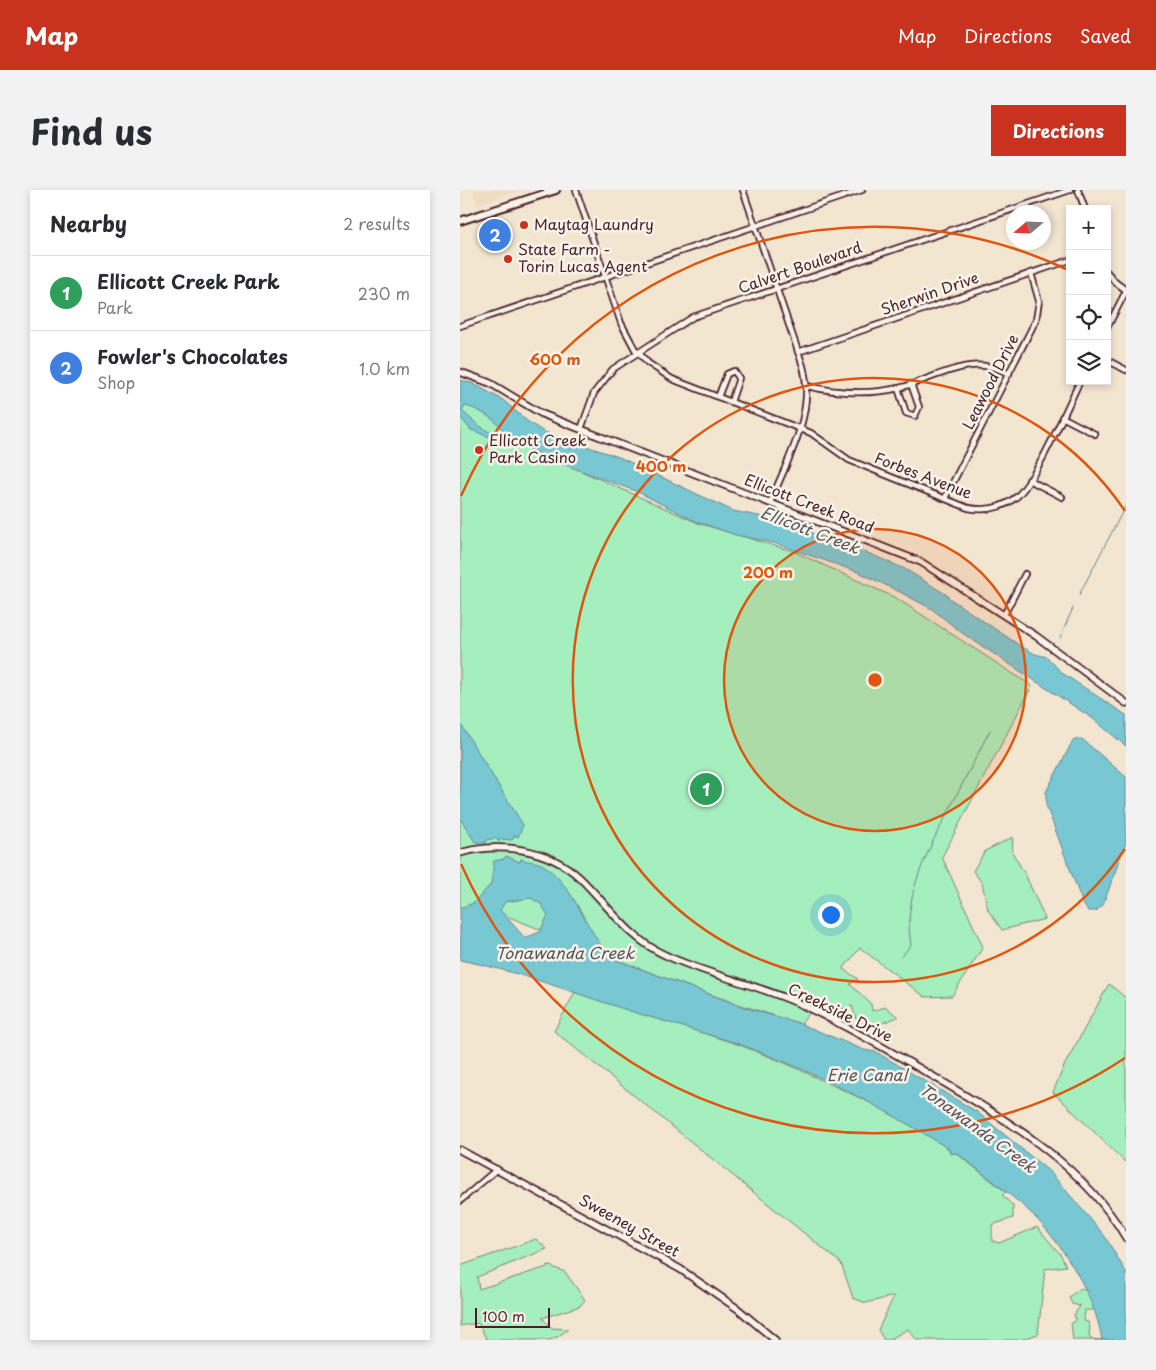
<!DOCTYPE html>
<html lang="en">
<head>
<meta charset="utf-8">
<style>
	:root { --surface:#fff; --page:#f2f2f3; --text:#2b2b33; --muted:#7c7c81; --line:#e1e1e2; --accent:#c8321e }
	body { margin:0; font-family:"Playpen Sans",sans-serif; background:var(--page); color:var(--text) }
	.controls { position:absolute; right:15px; top:15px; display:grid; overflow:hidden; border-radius:0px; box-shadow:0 2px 8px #0003 }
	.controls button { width:45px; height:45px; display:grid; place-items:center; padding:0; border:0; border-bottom:1px solid var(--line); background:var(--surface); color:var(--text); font:25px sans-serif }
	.compass { position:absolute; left:546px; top:15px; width:45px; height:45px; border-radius:50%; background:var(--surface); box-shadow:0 2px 8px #0003; rotate:251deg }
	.scale { position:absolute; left:15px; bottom:12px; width:75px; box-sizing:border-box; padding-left:5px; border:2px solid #4a1f2b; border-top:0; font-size:14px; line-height:18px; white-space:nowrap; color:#4a1f2b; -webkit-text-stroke:4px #f7f3e8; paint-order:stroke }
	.you { position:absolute; left:370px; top:724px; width:18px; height:18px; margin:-12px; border:4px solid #fff; border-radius:50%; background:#1a73e8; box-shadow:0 0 0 8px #1a73e833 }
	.badge { display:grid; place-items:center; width:32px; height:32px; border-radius:50%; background:var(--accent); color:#fff; font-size:16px; font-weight:700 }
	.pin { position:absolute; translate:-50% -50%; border:2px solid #fff; box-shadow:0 1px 5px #0006 }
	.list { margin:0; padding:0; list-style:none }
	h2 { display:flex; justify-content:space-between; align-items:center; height:65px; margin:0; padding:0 20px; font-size:21px }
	h2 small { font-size:16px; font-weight:400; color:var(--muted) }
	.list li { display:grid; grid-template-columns:32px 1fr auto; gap:15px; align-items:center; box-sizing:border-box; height:75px; padding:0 20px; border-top:1px solid var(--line) }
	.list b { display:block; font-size:19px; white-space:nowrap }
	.list p { margin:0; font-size:16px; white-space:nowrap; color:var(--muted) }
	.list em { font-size:16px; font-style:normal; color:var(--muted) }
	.icon { flex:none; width:28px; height:28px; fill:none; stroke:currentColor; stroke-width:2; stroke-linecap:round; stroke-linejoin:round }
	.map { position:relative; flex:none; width:666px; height:1150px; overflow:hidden; border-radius:0px }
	header { display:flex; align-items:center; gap:30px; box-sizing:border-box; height:70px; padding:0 25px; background:var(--accent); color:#fff }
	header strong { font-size:24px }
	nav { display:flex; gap:28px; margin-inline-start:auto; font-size:18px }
	.intro { display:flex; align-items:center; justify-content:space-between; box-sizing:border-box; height:120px; padding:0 30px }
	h1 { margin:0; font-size:35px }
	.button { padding:12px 22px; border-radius:0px; background:var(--accent); color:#fff; font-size:18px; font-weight:700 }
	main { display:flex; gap:30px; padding:0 30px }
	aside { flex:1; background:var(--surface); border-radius:0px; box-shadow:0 2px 8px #0003 }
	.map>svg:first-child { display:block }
	.built { fill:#f0dcc1 }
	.green { fill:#a5eebd; stroke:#788674 }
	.water { fill:#78c8d4; stroke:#668490; fill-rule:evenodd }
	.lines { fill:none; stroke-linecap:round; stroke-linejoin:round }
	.stream { stroke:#668490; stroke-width:1 }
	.street-casing { stroke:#4a1f2b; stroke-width:8 }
	.secondary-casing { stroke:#4a1f2b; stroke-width:9 }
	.primary-casing { stroke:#4a1f2b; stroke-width:10 }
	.street { stroke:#f7f3e8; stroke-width:4.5 }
	.secondary { stroke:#f7f3e8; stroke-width:5.5 }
	.primary { stroke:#f7f3e8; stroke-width:6 }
	.ring { fill:none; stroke:#e0560e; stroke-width:2.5 }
	.poi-dot { fill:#c8321e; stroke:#f7f3e8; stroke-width:2 }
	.labels { text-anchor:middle; stroke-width:5; stroke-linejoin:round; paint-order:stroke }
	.poi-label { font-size:15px; fill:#4a1f2b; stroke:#f7f3e8; text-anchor:start }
	.street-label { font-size:15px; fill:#4a1f2b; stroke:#f7f3e8 }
	.water-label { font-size:16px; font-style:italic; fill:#58525e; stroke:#f7f3e8 }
	.centre { fill:#e0560e; stroke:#f7f3e8; stroke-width:2.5 }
	.ring-label { font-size:15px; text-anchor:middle; font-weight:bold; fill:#e0560e; stroke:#f7f3e8; stroke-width:5; stroke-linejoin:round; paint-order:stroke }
</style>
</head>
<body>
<header>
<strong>Map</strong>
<nav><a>Map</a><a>Directions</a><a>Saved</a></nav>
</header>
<div class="intro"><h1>Find us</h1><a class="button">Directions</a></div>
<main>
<aside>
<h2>Nearby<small>2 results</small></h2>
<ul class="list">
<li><span class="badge" style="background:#2e9e5b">1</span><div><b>Ellicott Creek Park</b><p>Park</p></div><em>230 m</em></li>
<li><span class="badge" style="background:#3f7fe0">2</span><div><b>Fowler's Chocolates</b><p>Shop</p></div><em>1.0 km</em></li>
</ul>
</aside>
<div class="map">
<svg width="666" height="1150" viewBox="0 0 666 1150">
	<rect width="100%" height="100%" fill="#f3e6d1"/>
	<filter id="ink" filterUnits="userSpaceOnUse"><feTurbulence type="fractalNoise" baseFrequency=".02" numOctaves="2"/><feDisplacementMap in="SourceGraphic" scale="10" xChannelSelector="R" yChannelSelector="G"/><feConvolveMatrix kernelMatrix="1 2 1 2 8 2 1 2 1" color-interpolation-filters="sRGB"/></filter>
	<g filter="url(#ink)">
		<path class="built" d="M13,0H61L17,15Z"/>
		<g class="green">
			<path d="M0,211L51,237L101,272L238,333L335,362L436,408L572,496L482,667L523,757L492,806L465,807L400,758L383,779L398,789L390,794L411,814L412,821L426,817L438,827L409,838L396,829L392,816L371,822L355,816L341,834C230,801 122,756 14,713L0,718Z"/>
			<path d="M553,647L552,662L565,684L585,729L542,740L528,720L522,693L513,681L525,661Z"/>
			<path d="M649,794L666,808V973L593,902L605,874Z"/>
			<path d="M115,802L277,854L325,873L430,922L496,963L546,1002L542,1005L553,1016V1028L532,1035V1051L539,1053L577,1037L601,1065L606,1076L585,1079L578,1144L560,1150H457L448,1139L429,1150H424L418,1140L434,1106L406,1113L393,1108L381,1073L94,841Z"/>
			<path d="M76,1049L87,1059L17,1087L19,1099L90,1076L105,1082L125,1110L120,1116L82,1128L92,1138L108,1139L99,1146L90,1150H27L18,1133L0,1136V1076Z"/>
			<path d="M621,1098L635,1106L636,1115L633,1120H625L624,1131L628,1132L630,1138L629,1144L631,1149L644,1150H613L611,1133L616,1131L614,1125L620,1116L612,1114L609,1107Z"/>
		</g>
		<g class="water">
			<path d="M0,190L12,193L43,210L67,231L84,242L159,267L273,321L314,329L410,364L445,379L487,405L489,408L559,455L575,464L587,467L602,483L666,525V556L632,528L502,443L472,419L436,400L398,382L314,353L276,345L235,331L178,302L95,271L59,253H46L11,240L0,227ZM4,216C17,217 42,233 46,246C29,246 14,232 2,221Z"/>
			<path d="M0,533L63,635L58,647L55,645L52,650L40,649L39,652L35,648L27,650L26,653L15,652L0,628Z"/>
			<path d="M622,549L666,587V652L643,715L636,721H628L623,714L586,615V602L610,556L614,550Z"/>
			<path d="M46,666L60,672L61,669C69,673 77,670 86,677C117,701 125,739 151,768L284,817L341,834L404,860L416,862L517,922L591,983L644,1045L666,1082V1150H642C635,1103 597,1044 560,1013C540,996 518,980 497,963L490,964L489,959C422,917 350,879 276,853C241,842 205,832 170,821C114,803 58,781 0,770V718L14,713L31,694L34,671L44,669ZM71,708L81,714L88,725L80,742L65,748L40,720L45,712Z"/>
		</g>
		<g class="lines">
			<g class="stream">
				<path d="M619,405L666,315"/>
				<path d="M600,448L613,418"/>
				<path d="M441,767L451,755C442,705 468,661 490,618C503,592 517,566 530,540"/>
			</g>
			<defs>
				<g id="street">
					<path d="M116,0L161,133L177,163"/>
					<path d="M283,0L343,176C356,223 327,270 310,313"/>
					<path d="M618,0L625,19"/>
					<path d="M647,82L655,92L666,100"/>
					<path d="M0,136L402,0"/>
					<path d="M647,138L666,101"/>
					<path d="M338,162L610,70"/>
					<path d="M179,163L188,173L212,189L351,243L389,270L508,318C525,321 541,319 555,308C575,293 607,217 620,191"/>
					<path d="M647,170L666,180"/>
					<path d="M347,196C377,203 408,205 439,198C476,189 511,162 549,184"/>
					<path d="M438,198L446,223L455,226L459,217L451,194"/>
					<path d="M258,207L267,184L274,181L279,188L271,212"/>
					<path d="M602,227L635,244"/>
					<path d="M121,239L134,203L153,179L233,127L610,0"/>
					<path d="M569,290L602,307"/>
					<path d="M485,308L576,130L579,111L571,83"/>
					<path d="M544,425L565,384"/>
					<path d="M0,1011L37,979"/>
				</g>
				<g id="secondary">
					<path d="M0,182L30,193L82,224L461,372L576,446L666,513"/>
					<path d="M0,663C40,652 88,658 120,688C147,714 169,749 205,765C248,785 296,794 340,814C387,836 432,862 476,888C548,931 623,974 666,1048"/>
					<path d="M0,960L220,1079L278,1119L315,1150"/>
				</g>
				<path id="primary" d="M0,31L96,0"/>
			</defs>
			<use href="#street" class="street-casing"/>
			<use href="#secondary" class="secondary-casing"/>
			<use href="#primary" class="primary-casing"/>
			<use href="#street" class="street"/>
			<use href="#secondary" class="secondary"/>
			<use href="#primary" class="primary"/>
		</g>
	</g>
	<circle cx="415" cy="490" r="151" fill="#e0560e" fill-opacity=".12"/>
	<g class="ring">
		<circle cx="415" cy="490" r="151"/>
		<path d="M665 659A302 302 0 1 1 665 321"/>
		<path d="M665 868A453 453 0 0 1 1 674M1 306A453 453 0 0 1 606 79"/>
	</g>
	<g class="poi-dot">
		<circle cx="64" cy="35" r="5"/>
		<circle cx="48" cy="69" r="5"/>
		<circle cx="19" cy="260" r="5"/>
	</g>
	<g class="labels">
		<g class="poi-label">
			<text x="74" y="40">Maytag Laundry</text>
			<text x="58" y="65">State Farm -<tspan x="58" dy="17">Torin Lucas Agent</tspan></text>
			<text x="29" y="256">Ellicott Creek<tspan x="29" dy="17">Park Casino</tspan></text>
		</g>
		<g class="street-label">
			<text transform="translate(340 78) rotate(-19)" y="5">Calvert Boulevard</text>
			<text transform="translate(470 104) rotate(-19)" y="5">Sherwin Drive</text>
			<text transform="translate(531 192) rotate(-63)" y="5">Leawood Drive</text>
			<text transform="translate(463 286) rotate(21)" y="5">Forbes Avenue</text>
			<text transform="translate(349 314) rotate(21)" y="5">Ellicott Creek Road</text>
			<text transform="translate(380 823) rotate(26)" y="5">Creekside Drive</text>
			<text transform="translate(169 1036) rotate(29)" y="5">Sweeney Street</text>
		</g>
		<g class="water-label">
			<text transform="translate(350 340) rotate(21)" y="6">Ellicott Creek</text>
			<text x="105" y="769">Tonawanda Creek</text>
			<text x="407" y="891">Erie Canal</text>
			<text transform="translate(518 938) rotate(36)" y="6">Tonawanda Creek</text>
		</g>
	</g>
	<circle cx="415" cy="490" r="8" class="centre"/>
	<g class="ring-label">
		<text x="95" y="175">600 m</text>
		<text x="201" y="282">400 m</text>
		<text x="308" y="388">200 m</text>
	</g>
</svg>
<div class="controls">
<button>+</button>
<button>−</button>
<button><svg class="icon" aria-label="locate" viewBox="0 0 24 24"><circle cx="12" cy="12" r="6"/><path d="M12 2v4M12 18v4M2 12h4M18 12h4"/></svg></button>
<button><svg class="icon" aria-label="layers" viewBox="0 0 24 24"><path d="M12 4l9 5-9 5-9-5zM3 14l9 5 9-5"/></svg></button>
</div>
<svg class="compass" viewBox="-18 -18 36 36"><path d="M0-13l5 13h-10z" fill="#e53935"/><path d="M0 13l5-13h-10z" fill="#7c7c81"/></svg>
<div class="scale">100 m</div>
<div class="you"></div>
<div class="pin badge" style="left:246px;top:599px;background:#2e9e5b">1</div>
<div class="pin badge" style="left:35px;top:45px;background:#3f7fe0">2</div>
</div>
</main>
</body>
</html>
